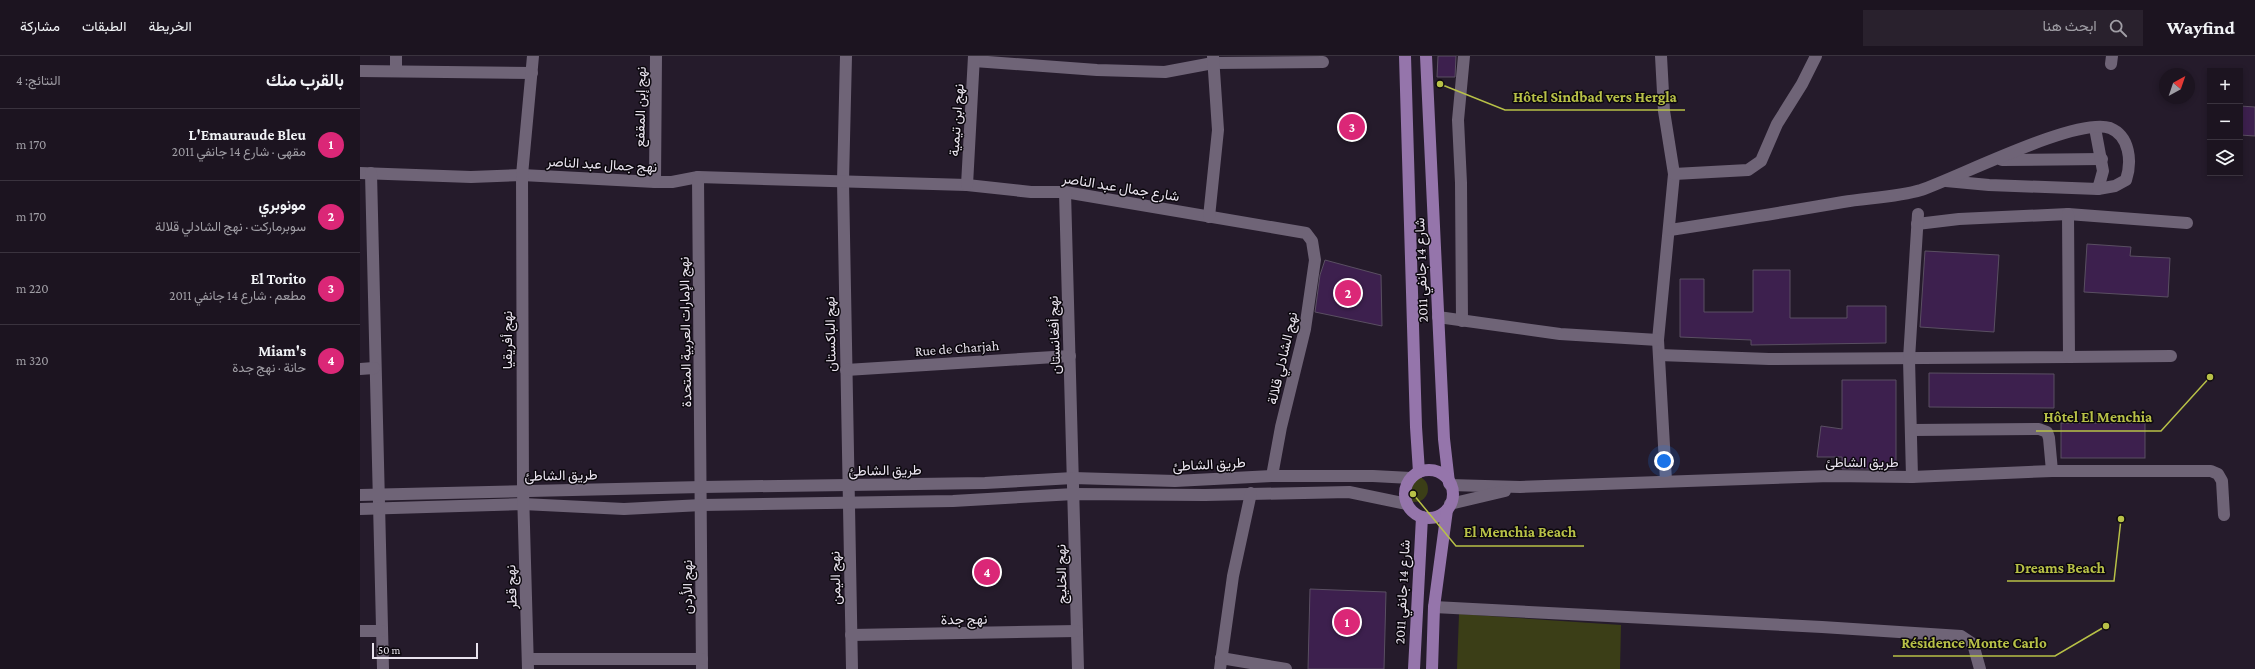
<!DOCTYPE html>
<html lang="ar">
<head>
<meta charset="utf-8">
<style>
	:root { --surface:#1c1420; --page:#29212d; --text:#f1f3f6; --muted:#a09ea5; --line:#3a333e; --accent:#db2777 }
	body { margin:0; font-family:"Crimson Pro",Vazirmatn,serif; background:var(--page); color:var(--text); direction:rtl }
	.controls { position:absolute; right:12px; top:12px; display:grid; overflow:hidden; border-radius:0px; box-shadow:0 2px 6px #0003 }
	.controls button { width:36px; height:36px; display:grid; place-items:center; padding:0; border:0; border-bottom:1px solid var(--line); background:var(--surface); color:var(--text); font:20px sans-serif }
	.compass { position:absolute; left:1799px; top:12px; width:36px; height:36px; border-radius:50%; background:var(--surface); box-shadow:0 2px 6px #0003; rotate:40deg }
	.scale { position:absolute; left:12px; bottom:10px; width:106px; box-sizing:border-box; padding-left:4px; border:2px solid #e9e3ee; border-top:0; font-size:11px; line-height:14px; white-space:nowrap; color:#e9e3ee; -webkit-text-stroke:3px #0c080e; paint-order:stroke }
	.you { position:absolute; left:1304px; top:405px; width:14px; height:14px; margin:-10px; border:3px solid #fff; border-radius:50%; background:#1a73e8; box-shadow:0 0 0 6px #1a73e833 }
	.badge { display:grid; place-items:center; width:26px; height:26px; border-radius:50%; background:var(--accent); color:#fff; font-size:13px; font-weight:700 }
	.pin { position:absolute; translate:-50% -50%; border:2px solid #fff; box-shadow:0 1px 4px #0006 }
	.list { margin:0; padding:0; list-style:none }
	h2 { display:flex; justify-content:space-between; align-items:center; height:52px; margin:0; padding:0 16px; font-size:17px }
	h2 small { font-size:13px; font-weight:400; color:var(--muted) }
	.list li { display:grid; grid-template-columns:26px 1fr auto; gap:12px; align-items:center; box-sizing:border-box; height:72px; padding:0 16px; border-top:1px solid var(--line) }
	.list b { display:block; font-size:15px; white-space:nowrap }
	.list p { margin:0; font-size:13px; white-space:nowrap; color:var(--muted) }
	.list em { font-size:13px; font-style:normal; color:var(--muted) }
	.icon { flex:none; width:22px; height:22px; fill:none; stroke:currentColor; stroke-width:2; stroke-linecap:round; stroke-linejoin:round }
	.map { position:relative; flex:none; width:1895px; height:613px; overflow:hidden; direction:ltr }
	header { display:flex; align-items:center; gap:24px; box-sizing:border-box; height:56px; padding:0 20px; background:var(--surface); border-bottom:1px solid var(--line) }
	header strong { font-size:19px }
	nav { display:flex; gap:22px; margin-inline-start:auto; font-size:14px }
	.search { width:280px; height:36px; background:var(--page); display:flex; align-items:center; gap:10px; box-sizing:border-box; padding:0 14px; border-radius:0px; color:var(--muted); font-size:15px }
	main { display:flex }
	aside { flex:1; background:var(--surface) }
	.map>svg:first-child { display:block }
	.green { fill:#3b3e17 }
	.building { fill:#3d204e; stroke:#5a4f62 }
	.lines { fill:none; stroke-linecap:round; stroke-linejoin:round }
	.minor { stroke:#6f6477; stroke-width:12 }
	.major { stroke:#9575ab; stroke-width:12 }
	.labels { text-anchor:middle; stroke-width:3; stroke-linejoin:round; paint-order:stroke }
	.street-label { font-size:14px; fill:#e9e3ee; stroke:#0c080e }
	.leader { fill:none; stroke:#b8c147; stroke-width:1.5 }
	.callout-dot { fill:#b8c147; stroke:#0c080e; stroke-width:1.5 }
	.callout-label { font-size:15px; text-anchor:middle; font-weight:bold; fill:#b8c147; stroke:#0c080e; stroke-width:3; stroke-linejoin:round; paint-order:stroke }
</style>
</head>
<body>
<header>
<strong>Wayfind</strong>
<div class="search"><svg class="icon" aria-label="search" viewBox="0 0 24 24"><circle cx="10" cy="10" r="6"/><path d="M15 15l6 6"/></svg>ابحث هنا</div>
<nav><a>الخريطة</a><a>الطبقات</a><a>مشاركة</a></nav>
</header>
<main>
<div class="map">
<svg width="1895" height="613" viewBox="0 0 1895 613">
	<rect width="100%" height="100%" fill="#251b2b"/>
	<g class="green">
		<circle cx="1055" cy="433" r="13"/>
		<path d="M1099,558L1261,569L1260,613H1097Z"/>
	</g>
	<g class="building">
		<path d="M1078,0H1096L1095,21H1077Z"/>
		<path d="M1880,50L1895,51V80L1880,79Z"/>
		<rect x="985" y="62" width="14" height="19"/>
		<path d="M1727,188L1771,191L1770,200L1810,202L1808,241L1724,236Z"/>
		<path d="M1565,195L1639,199L1634,276L1560,271Z"/>
		<path d="M965,204L1021,219L1022,270L955,256L960,219Z"/>
		<path d="M1393,214H1430V262H1487V250H1526V287L1391,289V284L1320,281V223H1344V256H1393Z"/>
		<path d="M1569,317L1694,318V352L1569,351Z"/>
		<path d="M1482,324H1536V413H1482V401H1457L1461,370L1482,373Z"/>
		<rect x="1701" y="367" width="84" height="35"/>
		<path d="M950,533L1026,536L1024,613H948Z"/>
	</g>
	<g class="lines">
		<g class="minor">
			<path d="M486,0L483,125L492,613"/>
			<path d="M1301,0L1304,55L1314,118L1298,284L1306,425"/>
			<path d="M614,5L737,14L805,16L853,7L963,6"/>
			<path d="M1751,8L1752,0"/>
			<path d="M0,15L172,17"/>
			<path d="M36,15V0"/>
			<path d="M1642,104L1742,103"/>
			<path d="M0,117L111,121L162,119L295,126H312L338,121L607,129L671,136H705L946,177L952,185L955,204L945,273L921,371L912,420"/>
			<path d="M11,117L23,613"/>
			<path d="M1314,118L1388,114L1401,105L1417,68L1442,28L1456,0"/>
			<path d="M338,121L342,613"/>
			<path d="M1586,125L1629,129L1738,133L1743,115L1735,72"/>
			<path d="M295,126L296,0"/>
			<path d="M607,129L614,0"/>
			<path d="M705,136L718,613"/>
			<path d="M849,161L858,74L853,0"/>
			<path d="M1557,168L1599,163L1708,158L1827,167"/>
			<path d="M1310,174C1368,165 1426,156 1483,146C1508,142 1538,141 1561,134C1599,121 1716,61 1750,72C1770,80 1772,106 1766,124L1755,130L1738,133"/>
			<path d="M1078,261L1200,278L1298,284"/>
			<path d="M1102,265L1101,127L1098,64L1104,0"/>
			<path d="M1299,299L1409,303L1709,301L1708,158"/>
			<path d="M1709,301L1811,300"/>
			<path d="M0,313L14,312"/>
			<path d="M486,314L710,300"/>
			<path d="M1552,374L1679,373L1687,376L1689,382L1692,415"/>
			<path d="M1552,421L1549,303L1558,158"/>
			<path d="M1090,429L1160,431L1470,420L1552,421L1692,415H1851L1858,418L1862,425L1864,459"/>
			<path d="M0,439L342,431L625,427L713,422L815,425L912,420H1013L1051,422"/>
			<path d="M1090,448L1145,435"/>
			<path d="M0,453L163,448L264,453L342,449L593,445L714,438L845,439L989,436L1047,448"/>
			<path d="M1074,551L1462,571L1601,580L1613,588L1620,613"/>
			<path d="M0,575H22"/>
			<path d="M491,579L717,575"/>
			<path d="M861,602L926,613"/>
			<path d="M168,603H342"/>
			<path d="M168,613L163,435L162,119L173,0"/>
			<path d="M860,613L873,520L891,437"/>
		</g>
		<g class="major">
			<path d="M1045,0L1056,371L1059,416"/>
			<path d="M1066,0L1084,383L1089,427"/>
			<circle cx="1069" cy="438" r="24"/>
			<path d="M1054,613L1062,461"/>
			<path d="M1072,613L1074,551L1087,454"/>
		</g>
	</g>
	<g class="labels">
		<g class="street-label">
			<text transform="translate(280 51) rotate(-89)" y="5">نهج إبن المقفع</text>
			<text transform="translate(596 64) rotate(-86)" y="5">نهج ابن تيمية</text>
			<text transform="translate(242 108) rotate(3)" y="5">نهج جمال عبد الناصر</text>
			<text transform="translate(761 131) rotate(9)" y="5">شارع جمال عبد الناصر</text>
			<text transform="translate(1061 214) rotate(-92)" y="5">شارع 14 جانفي 2011</text>
			<text transform="translate(325 276) rotate(-91)" y="5">نهج الإمارات العربية المتحدة</text>
			<text transform="translate(470 278) rotate(-91)" y="5">نهج الباكستان</text>
			<text transform="translate(694 279) rotate(-92)" y="5">نهج أفغانستان</text>
			<text transform="translate(147 284) rotate(-90)" y="5">نهج أفريقيا</text>
			<text transform="translate(597 292) rotate(-4)" y="5">Rue de Charjah</text>
			<text transform="translate(922 302) rotate(-77)" y="5">نهج الشادلي قلالة</text>
			<text x="1502" y="411">طريق الشاطئ</text>
			<text transform="translate(849 408) rotate(-3)" y="5">طريق الشاطئ</text>
			<text transform="translate(525 414) rotate(-1)" y="5">طريق الشاطئ</text>
			<text transform="translate(201 419) rotate(-1)" y="5">طريق الشاطئ</text>
			<text transform="translate(701 518) rotate(-91)" y="5">نهج الخليج</text>
			<text transform="translate(475 522) rotate(-91)" y="5">نهج اليمن</text>
			<text transform="translate(151 531) rotate(-92)" y="5">نهج قطر</text>
			<text transform="translate(327 531) rotate(-90)" y="5">نهج الأردن</text>
			<text transform="translate(1042 536) rotate(-87)" y="5">شارع 14 جانفي 2011</text>
			<text transform="translate(604 563) rotate(-1)" y="5">نهج جدة</text>
		</g>
	</g>
	<path class="leader" d="M1080 28L1145 54H1325M1850 321L1801 375H1676M1053 438L1096 490H1224M1761 463L1754 525H1647M1746 570L1695 600H1533"/>
	<g class="callout-dot">
		<circle cx="1080" cy="28" r="4"/>
		<circle cx="1850" cy="321" r="4"/>
		<circle cx="1053" cy="438" r="4"/>
		<circle cx="1761" cy="463" r="4"/>
		<circle cx="1746" cy="570" r="4"/>
	</g>
	<g class="callout-label">
		<text x="1235" y="46">Hôtel Sindbad vers Hergla</text>
		<text x="1738" y="366">Hôtel El Menchia</text>
		<text x="1160" y="481">El Menchia Beach</text>
		<text x="1700" y="517">Dreams Beach</text>
		<text x="1614" y="592">Résidence Monte Carlo</text>
	</g>
</svg>
<div class="controls">
<button>+</button>
<button>−</button>
<button><svg class="icon" aria-label="layers" viewBox="0 0 24 24"><path d="M12 4l9 5-9 5-9-5zM3 14l9 5 9-5"/></svg></button>
</div>
<svg class="compass" viewBox="-18 -18 36 36"><path d="M0-13l5 13h-10z" fill="#e53935"/><path d="M0 13l5-13h-10z" fill="#a09ea5"/></svg>
<div class="scale">50 m</div>
<div class="you"></div>
<div class="pin badge" style="left:987px;top:566px">1</div>
<div class="pin badge" style="left:988px;top:237px">2</div>
<div class="pin badge" style="left:992px;top:71px">3</div>
<div class="pin badge" style="left:627px;top:516px">4</div>
</div>
<aside>
<h2>بالقرب منك<small>النتائج: 4</small></h2>
<ul class="list">
<li><span class="badge">1</span><div><b>L'Emauraude Bleu</b><p>مقهى · شارع 14 جانفي 2011</p></div><em>170 m</em></li>
<li><span class="badge">2</span><div><b>مونوبري</b><p>سوبرماركت · نهج الشادلي قلالة</p></div><em>170 m</em></li>
<li><span class="badge">3</span><div><b>El Torito</b><p>مطعم · شارع 14 جانفي 2011</p></div><em>220 m</em></li>
<li><span class="badge">4</span><div><b>Miam's</b><p>حانة · نهج جدة</p></div><em>320 m</em></li>
</ul>
</aside>
</main>
</body>
</html>
